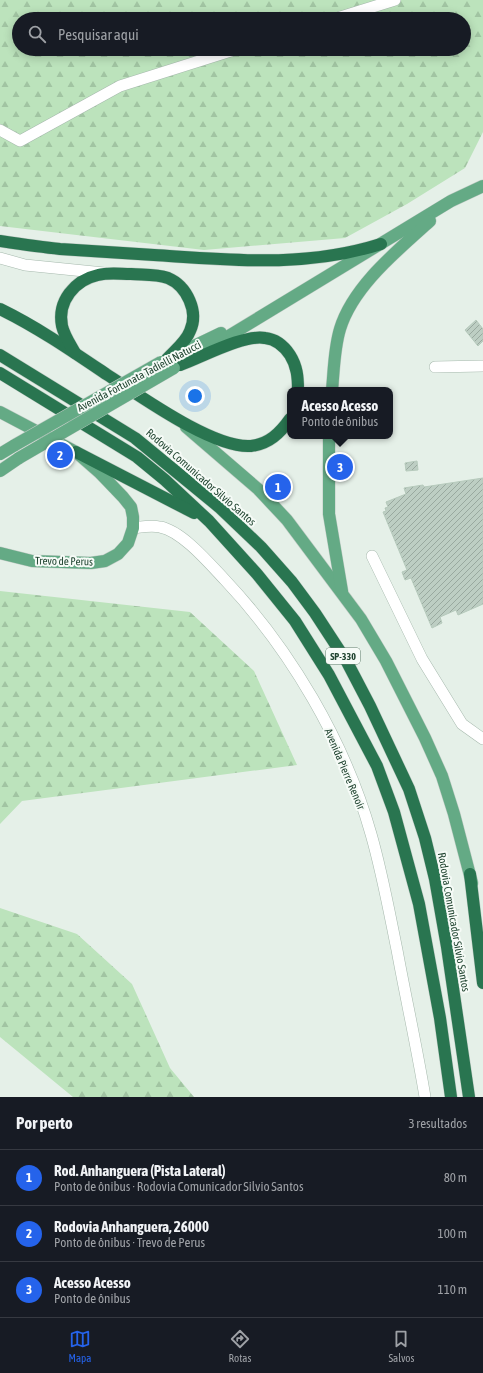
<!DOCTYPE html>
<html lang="pt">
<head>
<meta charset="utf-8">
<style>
	:root { --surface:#171b24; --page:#20242c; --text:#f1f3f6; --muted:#9ea1a6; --line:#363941; --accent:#2563eb }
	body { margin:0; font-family:"Asap Condensed",sans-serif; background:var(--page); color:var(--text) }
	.you { position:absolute; left:195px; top:396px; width:14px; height:14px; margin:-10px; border:3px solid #fff; border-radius:50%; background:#1a73e8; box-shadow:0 0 0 6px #1a73e833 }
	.badge { display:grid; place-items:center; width:26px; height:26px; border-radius:50%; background:var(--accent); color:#fff; font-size:13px; font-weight:700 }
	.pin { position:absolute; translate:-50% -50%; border:2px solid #fff; box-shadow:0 1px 4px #0006 }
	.popup { position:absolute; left:287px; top:387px; width:106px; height:52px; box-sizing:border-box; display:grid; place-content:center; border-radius:8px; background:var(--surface); filter:drop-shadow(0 1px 3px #0005); font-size:13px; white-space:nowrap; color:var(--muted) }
	.popup b { font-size:15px; color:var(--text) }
	.popup::after { content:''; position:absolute; left:50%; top:100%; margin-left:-8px; border:8px solid transparent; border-top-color:var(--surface) }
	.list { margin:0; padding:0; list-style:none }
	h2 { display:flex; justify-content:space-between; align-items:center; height:52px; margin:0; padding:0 16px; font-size:17px }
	h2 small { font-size:13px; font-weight:400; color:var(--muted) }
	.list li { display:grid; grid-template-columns:26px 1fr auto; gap:12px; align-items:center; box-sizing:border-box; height:56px; padding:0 16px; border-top:1px solid var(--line) }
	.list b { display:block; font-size:15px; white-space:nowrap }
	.list p { margin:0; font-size:13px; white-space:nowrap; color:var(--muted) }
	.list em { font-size:13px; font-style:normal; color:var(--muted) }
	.icon { flex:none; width:22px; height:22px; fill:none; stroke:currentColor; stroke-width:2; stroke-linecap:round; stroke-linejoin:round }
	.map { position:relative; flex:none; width:483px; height:1097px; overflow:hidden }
	.search { position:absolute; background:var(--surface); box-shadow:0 2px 10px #0003; left:12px; right:12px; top:12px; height:44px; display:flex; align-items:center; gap:10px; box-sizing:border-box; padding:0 14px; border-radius:22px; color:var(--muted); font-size:15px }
	.sheet { height:220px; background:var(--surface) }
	nav { display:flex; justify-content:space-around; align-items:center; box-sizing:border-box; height:56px; border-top:1px solid var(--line); background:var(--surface); font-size:11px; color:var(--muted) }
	nav a { display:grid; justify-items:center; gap:2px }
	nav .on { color:var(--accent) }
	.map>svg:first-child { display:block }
	.forest { fill:url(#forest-firs); fill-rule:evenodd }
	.building { fill:url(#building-hatch); stroke:#b6cabc }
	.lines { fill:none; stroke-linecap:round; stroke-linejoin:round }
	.minor-casing { stroke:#a6b9ad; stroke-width:12 }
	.major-casing { stroke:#c1cbc5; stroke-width:13 }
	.highway-casing { stroke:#c1cbc5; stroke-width:13 }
	.minor { stroke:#fff; stroke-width:11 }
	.major { stroke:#64aa85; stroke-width:12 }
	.highway { stroke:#297550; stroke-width:12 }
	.major-bridge-casing { stroke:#c1cbc5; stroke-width:13; stroke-linecap:butt }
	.major-bridge { stroke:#64aa85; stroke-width:12 }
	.labels { text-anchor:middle; stroke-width:4; stroke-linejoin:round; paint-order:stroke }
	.shield { fill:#f6fbf7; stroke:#617c6c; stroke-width:1 }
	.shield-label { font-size:10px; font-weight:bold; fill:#214531 }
	.street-label { font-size:11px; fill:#214531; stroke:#f6fbf7 }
</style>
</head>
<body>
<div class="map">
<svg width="483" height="1097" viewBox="0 0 483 1097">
	<defs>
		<pattern id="forest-firs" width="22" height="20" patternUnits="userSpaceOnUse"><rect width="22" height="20" fill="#bce3bc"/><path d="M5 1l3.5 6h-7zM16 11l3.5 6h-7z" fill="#a1c4a2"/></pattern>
		<pattern id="building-hatch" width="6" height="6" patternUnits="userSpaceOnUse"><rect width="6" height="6" fill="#bdcec3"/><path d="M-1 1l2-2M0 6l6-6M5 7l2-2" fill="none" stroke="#99a99f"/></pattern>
	</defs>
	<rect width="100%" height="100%" fill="#e5f0e8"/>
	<g class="forest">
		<path d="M0,0H483V132L465,168L407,204L345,238L204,250L0,226ZM19,19H464V49H19Z"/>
		<path d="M0,591L190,612L254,671L297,765L22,801L0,824Z"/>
		<path d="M0,908L77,934L132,984L170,1068L194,1097H73L0,1037Z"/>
	</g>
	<g class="building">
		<path d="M476,320L483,329V341L478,346L465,330Z"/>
		<path d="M417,461L418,470L406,471L405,463Z"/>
		<path d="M483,478V604L458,615L456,610L440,617L442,623L432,628L411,578L405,580L402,572L407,570L383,512L386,511L385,508L388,507L386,502L406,494L404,488L423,485L424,487Z"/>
	</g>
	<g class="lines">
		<defs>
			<g id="minor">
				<path d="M334,19L395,0"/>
				<path d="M0,130L20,141L120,86L237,49"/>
				<path d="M0,258L25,265L104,273"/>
				<path d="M435,367L483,366"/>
				<path d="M133,528C142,527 151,525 160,527C182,531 209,563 225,580C290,649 345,742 371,834C382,872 389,911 397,950C406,999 417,1048 425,1097"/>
				<path d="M372,556L422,659L462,724L483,739"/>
			</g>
			<g id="major">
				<path d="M204,351L451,201L483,186"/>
				<path d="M169,358L221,333"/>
				<path d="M332,390C334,370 334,349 340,329C353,286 398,250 430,221"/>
				<path d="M0,412L76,452L100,473L123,497L131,507L133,517V528L128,543L118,554L105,561L91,563L32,561L0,553"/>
				<path d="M186,427L258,489L287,520L361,619L386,661L425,738L442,776L454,814L472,883"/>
				<path d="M329,436V514L342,591"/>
				<path d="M0,454L15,445"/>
				<path d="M0,471L19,458"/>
			</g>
			<g id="highway">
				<path d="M0,241C20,244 40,247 60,249C92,251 123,253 154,255C232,260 305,268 381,244"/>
				<path d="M0,309C37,327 72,351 106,374C139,395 213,449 251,446C269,444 280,433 290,419"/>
				<path d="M75,353C70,344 64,335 62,326C57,301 75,280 98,275C109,272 120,274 131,274C143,275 156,274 168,278C187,286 199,312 190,331C186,342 174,351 167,359"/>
				<path d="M0,355L135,438L219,507L261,547L292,582L315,613L347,662L370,706L409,789L425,838L435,879L447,947L469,1097"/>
				<path d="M180,365C202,357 244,334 265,338C275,339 284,346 290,355C297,366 298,377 298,390"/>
				<path d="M0,373L137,457L165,480L209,521L257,574L295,621L329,675L377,766L394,812L419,904L440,1018L451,1097"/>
				<path d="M76,452L194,513"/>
				<path d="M470,874L483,983"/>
			</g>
		</defs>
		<use href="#minor" class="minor-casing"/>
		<use href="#major" class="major-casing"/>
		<use href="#highway" class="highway-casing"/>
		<use href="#minor" class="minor"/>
		<use href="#major" class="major"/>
		<use href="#highway" class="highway"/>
		<defs>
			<g id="major-bridge">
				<path d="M15,445L161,362"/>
				<path d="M19,458L174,368"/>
			</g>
		</defs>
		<use href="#major-bridge" class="major-bridge-casing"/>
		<use href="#major-bridge" class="major-bridge"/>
	</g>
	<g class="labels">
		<rect class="shield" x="326" y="648" width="34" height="16" rx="3"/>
		<g class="shield-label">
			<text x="343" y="660">SP-330</text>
		</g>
		<g class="street-label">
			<text transform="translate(139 376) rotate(-28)" y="4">Avenida Fortunata Tadielli Natucci</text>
			<text transform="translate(201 477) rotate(41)" y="4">Rodovia Comunicador Silvio Santos</text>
			<text transform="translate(64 561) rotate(1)" y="4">Trevo de Perus</text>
			<text transform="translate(345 769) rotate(67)" y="4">Avenida Pierre Renoir</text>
			<text transform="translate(454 922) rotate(80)" y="4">Rodovia Comunicador Silvio Santos</text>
		</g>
	</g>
</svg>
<div class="you"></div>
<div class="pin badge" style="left:278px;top:487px">1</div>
<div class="pin badge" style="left:60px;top:455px">2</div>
<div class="pin badge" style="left:340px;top:467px">3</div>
<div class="popup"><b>Acesso Acesso</b>Ponto de ônibus</div>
<div class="search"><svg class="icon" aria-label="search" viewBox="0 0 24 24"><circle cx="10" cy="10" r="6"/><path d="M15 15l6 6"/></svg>Pesquisar aqui</div>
</div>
<section class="sheet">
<h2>Por perto<small>3 resultados</small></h2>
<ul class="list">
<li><span class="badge">1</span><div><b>Rod. Anhanguera (Pista Lateral)</b><p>Ponto de ônibus · Rodovia Comunicador Silvio Santos</p></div><em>80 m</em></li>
<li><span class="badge">2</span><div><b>Rodovia Anhanguera, 26000</b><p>Ponto de ônibus · Trevo de Perus</p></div><em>100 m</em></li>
<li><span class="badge">3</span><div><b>Acesso Acesso</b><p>Ponto de ônibus</p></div><em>110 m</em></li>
</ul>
</section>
<nav>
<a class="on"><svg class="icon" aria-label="map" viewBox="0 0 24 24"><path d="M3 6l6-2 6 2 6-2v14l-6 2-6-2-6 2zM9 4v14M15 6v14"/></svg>Mapa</a>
<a><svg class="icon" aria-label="directions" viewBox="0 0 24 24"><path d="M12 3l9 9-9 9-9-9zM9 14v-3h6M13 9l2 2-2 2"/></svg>Rotas</a>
<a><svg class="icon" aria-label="saved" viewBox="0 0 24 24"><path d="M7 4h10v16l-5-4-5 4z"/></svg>Salvos</a>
</nav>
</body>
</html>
